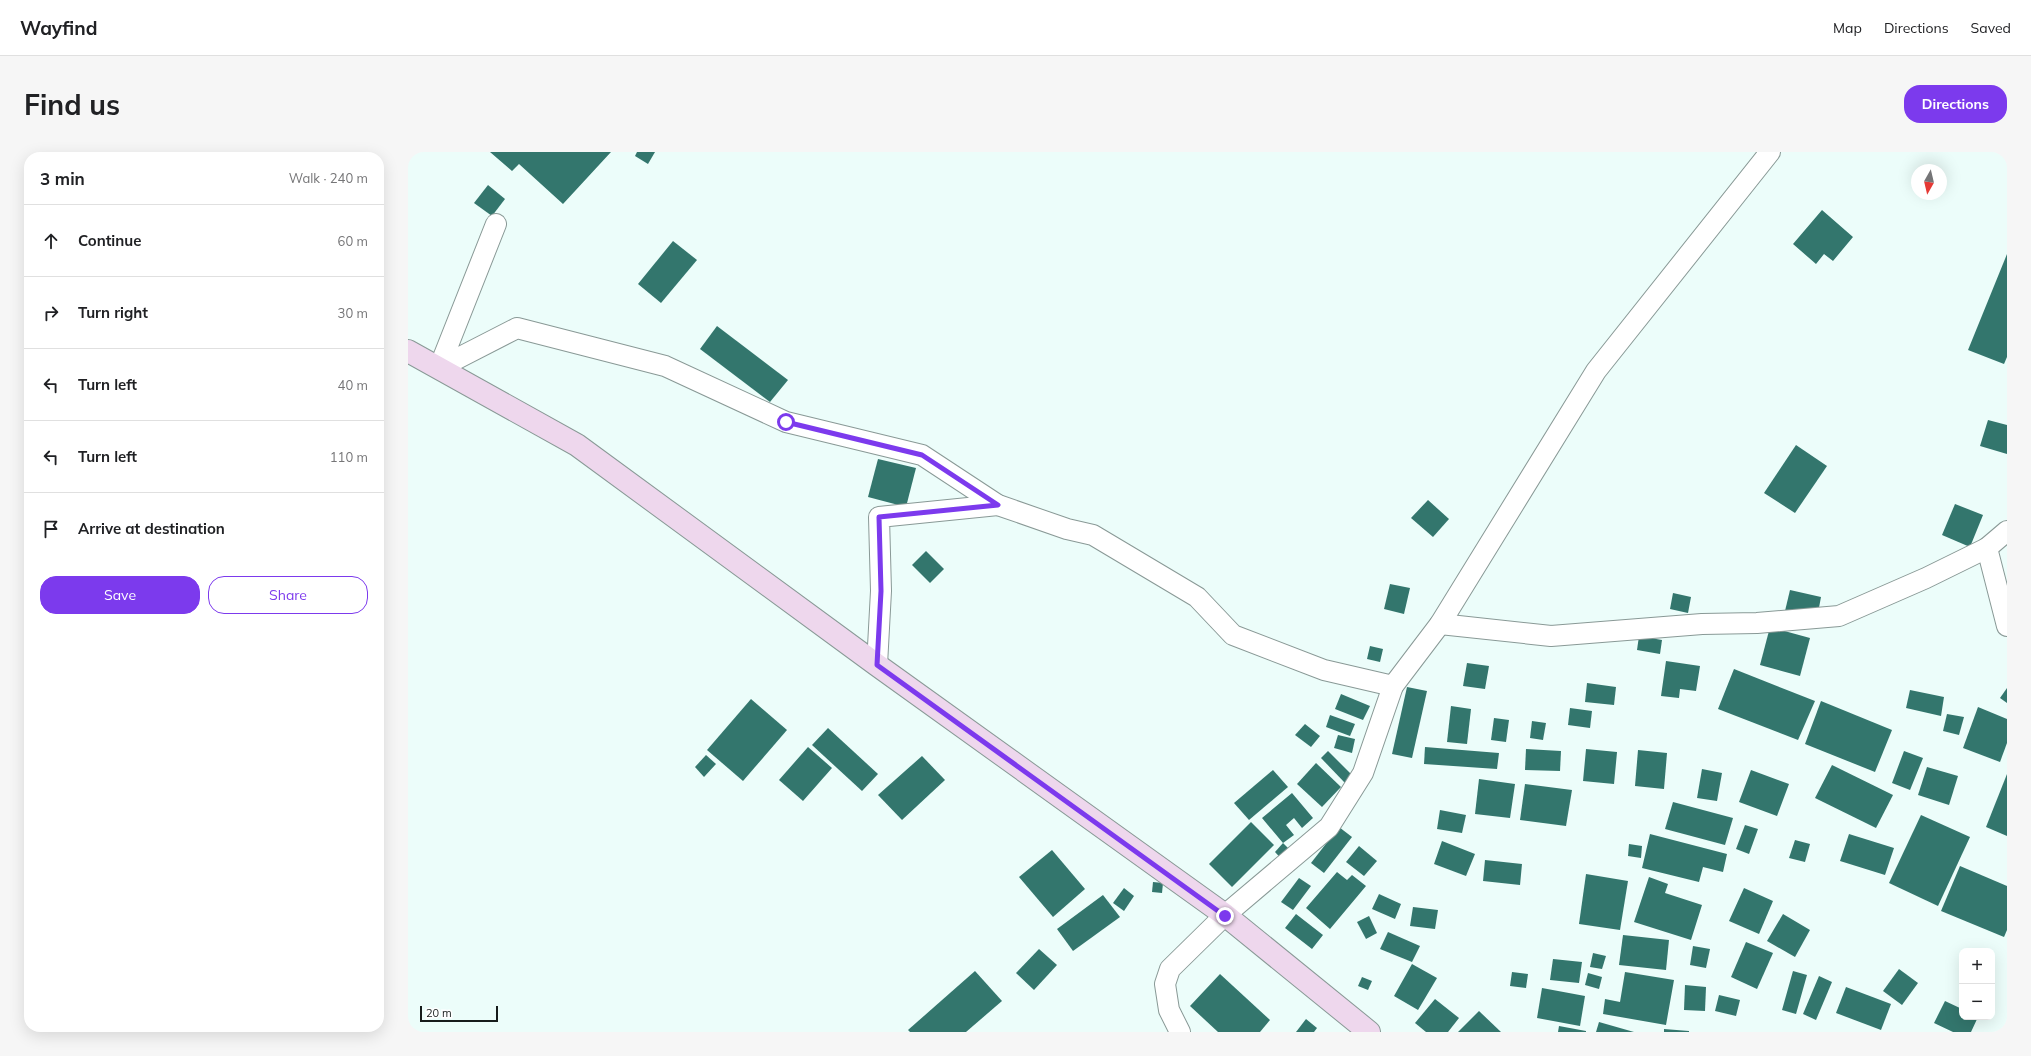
<!DOCTYPE html>
<html lang="en">
<head>
<meta charset="utf-8">
<style>
	:root { --surface:#fff; --page:#f6f6f6; --text:#202124; --muted:#757577; --line:#e0e0e0; --accent:#7c3aed }
	body { margin:0; font-family:Mulish,sans-serif; background:var(--page); color:var(--text) }
	.controls { position:absolute; right:12px; bottom:12px; display:grid; overflow:hidden; border-radius:8px; box-shadow:0 4px 16px #0002 }
	.controls button { width:36px; height:36px; display:grid; place-items:center; padding:0; border:0; border-bottom:1px solid var(--line); background:var(--surface); color:var(--text); font:20px sans-serif }
	.compass { position:absolute; left:1503px; top:12px; width:36px; height:36px; border-radius:50%; background:var(--surface); box-shadow:0 4px 16px #0002; rotate:188deg }
	.scale { position:absolute; left:12px; bottom:10px; width:78px; box-sizing:border-box; padding-left:4px; border:2px solid #161c1b; border-top:0; font-size:11px; line-height:14px; white-space:nowrap; color:#161c1b; -webkit-text-stroke:3px #fff; paint-order:stroke }
	.stop { position:absolute; width:12px; height:12px; margin:-9px; border:3px solid #7c3aed; border-radius:50%; background:#fff }
	.stop.end { background:#7c3aed; border-color:#fff; box-shadow:0 1px 4px #0008 }
	.list { margin:0; padding:0; list-style:none }
	h2 { display:flex; justify-content:space-between; align-items:center; height:52px; margin:0; padding:0 16px; font-size:17px }
	h2 small { font-size:13px; font-weight:400; color:var(--muted) }
	.list li { display:grid; grid-template-columns:26px 1fr auto; gap:12px; align-items:center; box-sizing:border-box; height:72px; padding:0 16px; border-top:1px solid var(--line) }
	.list b { display:block; font-size:15px; white-space:nowrap }
	.list em { font-size:13px; font-style:normal; color:var(--muted) }
	.actions { display:flex; gap:8px; padding:12px 16px }
	.actions a { flex:1; padding:9px 0; border:1px solid var(--accent); border-radius:16px; text-align:center; font-size:14px; color:var(--accent) }
	.actions .main { background:var(--accent); color:#fff }
	.icon { flex:none; width:22px; height:22px; fill:none; stroke:currentColor; stroke-width:2; stroke-linecap:round; stroke-linejoin:round }
	.map { position:relative; flex:none; width:1599px; height:880px; overflow:hidden; border-radius:16px }
	header { display:flex; align-items:center; gap:24px; box-sizing:border-box; height:56px; padding:0 20px; background:var(--surface); border-bottom:1px solid var(--line) }
	header strong { font-size:19px }
	nav { display:flex; gap:22px; margin-inline-start:auto; font-size:14px }
	.intro { display:flex; align-items:center; justify-content:space-between; box-sizing:border-box; height:96px; padding:0 24px }
	h1 { margin:0; font-size:28px }
	.button { padding:10px 18px; border-radius:16px; background:var(--accent); color:#fff; font-size:14px; font-weight:700 }
	main { display:flex; gap:24px; padding:0 24px }
	aside { flex:1; background:var(--surface); border-radius:16px; box-shadow:0 4px 16px #0002 }
	.map>svg:first-child { display:block }
	.building { fill:#33766d }
	.lines { fill:none; stroke-linecap:round; stroke-linejoin:round }
	.minor-casing { stroke:#899996; stroke-width:22 }
	.secondary-casing { stroke:#899996; stroke-width:24 }
	.minor { stroke:#fff; stroke-width:20 }
	.secondary { stroke:#eed7ed; stroke-width:22 }
	.route { stroke:#7c3aed; stroke-width:5 }
</style>
</head>
<body>
<header>
<strong>Wayfind</strong>
<nav><a>Map</a><a>Directions</a><a>Saved</a></nav>
</header>
<div class="intro"><h1>Find us</h1><a class="button">Directions</a></div>
<main>
<aside>
<h2>3 min<small>Walk · 240 m</small></h2>
<ul class="list">
<li><svg class="icon" aria-label="ahead" viewBox="0 0 24 24"><path d="M12 20V5M6 11l6-6 6 6"/></svg><div><b>Continue</b></div><em>60 m</em></li>
<li><svg class="icon" aria-label="right" viewBox="0 0 24 24"><path d="M7 20v-9h11M14 6l5 5-5 5"/></svg><div><b>Turn right</b></div><em>30 m</em></li>
<li><svg class="icon" aria-label="left" viewBox="0 0 24 24"><path d="M17 20v-9H6M10 6l-5 5 5 5"/></svg><div><b>Turn left</b></div><em>40 m</em></li>
<li><svg class="icon" aria-label="left" viewBox="0 0 24 24"><path d="M17 20v-9H6M10 6l-5 5 5 5"/></svg><div><b>Turn left</b></div><em>110 m</em></li>
<li><svg class="icon" aria-label="arrive" viewBox="0 0 24 24"><path d="M6 21V4h12l-3 4 3 4H6"/></svg><div><b>Arrive at destination</b></div></li>
</ul>
<div class="actions"><a class="main">Save</a><a>Share</a></div>
</aside>
<div class="map">
<svg width="1599" height="880" viewBox="0 0 1599 880">
	<rect width="100%" height="100%" fill="#ecfdfa"/>
	<g class="building">
		<path d="M82,0H203L155,52L111,12L104,19Z"/>
		<path d="M229,0H247L240,12L227,4Z"/>
		<path d="M80,33L97,47L84,64L66,51Z"/>
		<path d="M1414,58L1445,85L1425,109L1416,102L1408,112L1385,92Z"/>
		<path d="M265,89L289,108L253,151L230,132Z"/>
		<path d="M1599,102V205L1596,212L1560,198Z"/>
		<path d="M309,174L380,228L362,250L292,197Z"/>
		<path d="M1580,268L1599,273V302L1572,294Z"/>
		<path d="M1388,293L1419,314L1387,361L1356,341Z"/>
		<path d="M470,307L508,316L498,355L460,345Z"/>
		<path d="M1020,348L1041,367L1025,385L1003,366Z"/>
		<path d="M1547,352L1575,363L1562,395L1534,383Z"/>
		<path d="M518,399L536,417L522,431L504,413Z"/>
		<path d="M982,432L1002,436L996,462L976,457Z"/>
		<path d="M1382,438L1413,445L1409,466L1377,459Z"/>
		<path d="M1265,441L1283,445L1280,461L1262,457Z"/>
		<path d="M1362,475L1402,486L1392,524L1352,513Z"/>
		<path d="M1231,484L1254,488L1252,502L1229,498Z"/>
		<path d="M962,494L975,497L972,510L959,507Z"/>
		<path d="M1258,509L1292,514L1288,539L1272,537L1271,546L1253,544Z"/>
		<path d="M1059,511L1081,514L1077,537L1055,534Z"/>
		<path d="M1326,517L1407,549L1390,588L1310,557Z"/>
		<path d="M1179,531L1208,535L1206,553L1177,550Z"/>
		<path d="M999,535L1019,539L1004,606L984,602Z"/>
		<path d="M1599,536V551L1592,546Z"/>
		<path d="M1502,538L1536,545L1533,564L1498,556Z"/>
		<path d="M933,542L962,554L955,568L927,557Z"/>
		<path d="M343,547L379,578L335,629L299,598Z"/>
		<path d="M1413,549L1484,578L1467,620L1397,592Z"/>
		<path d="M1043,554L1063,557L1059,592L1039,590Z"/>
		<path d="M1570,555L1599,567V591L1592,610L1555,596Z"/>
		<path d="M1162,556L1184,559L1182,576L1160,573Z"/>
		<path d="M1539,562L1556,565L1551,583L1535,579Z"/>
		<path d="M922,563L947,572L942,584L918,575Z"/>
		<path d="M1086,566L1101,568L1098,590L1083,588Z"/>
		<path d="M1124,569L1138,571L1135,588L1122,586Z"/>
		<path d="M897,572L912,584L903,595L887,583Z"/>
		<path d="M420,576L470,622L454,639L404,593Z"/>
		<path d="M930,583L947,587L944,601L926,596Z"/>
		<path d="M400,595L424,616L395,649L371,628Z"/>
		<path d="M1017,595L1091,601L1089,617L1016,612Z"/>
		<path d="M1118,597L1153,599L1152,619L1117,618Z"/>
		<path d="M1178,597L1209,600L1206,632L1175,629Z"/>
		<path d="M1230,598L1259,601L1256,637L1227,634Z"/>
		<path d="M920,599L944,623L937,631L913,606Z"/>
		<path d="M1496,599L1515,606L1502,638L1484,631Z"/>
		<path d="M298,603L308,612L296,625L287,615Z"/>
		<path d="M514,604L537,628L494,668L470,643Z"/>
		<path d="M908,611L933,635L914,655L889,632Z"/>
		<path d="M1424,613L1485,643L1468,676L1407,646Z"/>
		<path d="M1519,615L1550,624L1541,653L1510,643Z"/>
		<path d="M1294,617L1314,621L1309,649L1289,646Z"/>
		<path d="M865,618L880,635L841,668L826,651Z"/>
		<path d="M1343,618L1381,632L1369,664L1331,650Z"/>
		<path d="M1599,622V684L1578,675Z"/>
		<path d="M1071,627L1107,632L1102,666L1067,662Z"/>
		<path d="M1117,632L1164,638L1158,674L1112,668Z"/>
		<path d="M884,641L905,666L894,676L886,666L878,673L886,683L875,691L854,666Z"/>
		<path d="M1265,650L1325,666L1317,693L1257,677Z"/>
		<path d="M1032,658L1058,663L1054,681L1029,677Z"/>
		<path d="M1513,663L1562,685L1530,754L1481,731Z"/>
		<path d="M843,670L866,693L824,735L801,712Z"/>
		<path d="M1337,673L1350,677L1341,702L1328,697Z"/>
		<path d="M931,675L944,685L916,721L903,711Z"/>
		<path d="M1242,682L1319,702L1315,720L1295,715L1291,730L1234,716Z"/>
		<path d="M1441,682L1486,696L1477,723L1432,709Z"/>
		<path d="M1387,688L1402,692L1397,710L1381,706Z"/>
		<path d="M1034,689L1067,702L1058,724L1026,712Z"/>
		<path d="M875,691L886,702L877,711L867,700Z"/>
		<path d="M1221,692L1234,694L1233,706L1220,704Z"/>
		<path d="M951,694L969,709L956,724L938,710Z"/>
		<path d="M644,698L677,737L645,765L611,725Z"/>
		<path d="M1077,708L1114,712L1112,733L1075,729Z"/>
		<path d="M1552,714L1599,734V778L1596,785L1533,759Z"/>
		<path d="M929,720L939,728L944,723L958,734L922,777L898,756Z"/>
		<path d="M1178,722L1220,729L1212,778L1171,772Z"/>
		<path d="M1241,725L1260,732L1257,741L1294,753L1283,788L1226,770Z"/>
		<path d="M891,726L903,734L885,758L873,750Z"/>
		<path d="M745,730L755,731L754,741L744,740Z"/>
		<path d="M716,736L726,744L716,759L705,751Z"/>
		<path d="M1336,736L1365,749L1351,782L1321,769Z"/>
		<path d="M971,742L993,752L987,767L964,757Z"/>
		<path d="M695,743L712,765L665,799L649,777Z"/>
		<path d="M1005,755L1030,758L1027,777L1002,774Z"/>
		<path d="M888,762L915,783L904,797L877,776Z"/>
		<path d="M1375,762L1402,778L1387,805L1359,789Z"/>
		<path d="M961,764L969,781L958,787L949,770Z"/>
		<path d="M980,780L1012,794L1004,810L972,797Z"/>
		<path d="M1215,783L1261,788L1258,818L1211,813Z"/>
		<path d="M1338,790L1365,801L1349,837L1323,825Z"/>
		<path d="M1285,794L1302,797L1298,816L1282,813Z"/>
		<path d="M631,797L649,813L626,838L608,821Z"/>
		<path d="M1185,801L1198,804L1194,817L1182,815Z"/>
		<path d="M1145,807L1174,810L1171,831L1142,828Z"/>
		<path d="M1004,812L1029,826L1010,858L986,844Z"/>
		<path d="M1491,817L1510,831L1494,853L1475,839Z"/>
		<path d="M567,819L594,849L558,880H502L500,878Z"/>
		<path d="M1385,819L1399,823L1388,862L1374,858Z"/>
		<path d="M1104,820L1120,822L1118,836L1102,834Z"/>
		<path d="M1217,820L1266,828L1258,873L1195,862L1197,847L1212,850Z"/>
		<path d="M1180,821L1194,825L1191,837L1177,833Z"/>
		<path d="M812,822L862,868L852,880H810L782,854Z"/>
		<path d="M1411,824L1424,830L1408,868L1395,862Z"/>
		<path d="M954,825L964,829L960,838L950,834Z"/>
		<path d="M1277,833L1298,835L1297,859L1276,858Z"/>
		<path d="M1438,835L1483,852L1473,878L1428,861Z"/>
		<path d="M1134,836L1177,844L1172,874L1129,866Z"/>
		<path d="M1311,843L1332,848L1328,864L1307,859Z"/>
		<path d="M1027,847L1051,866L1040,880H1018L1007,871Z"/>
		<path d="M1537,849L1554,857V865H1570L1563,880H1545L1526,871Z"/>
		<path d="M1071,859L1093,880H1050Z"/>
		<path d="M898,867L909,876L906,880H888Z"/>
		<path d="M1191,870L1226,880H1188Z"/>
		<path d="M1151,874L1178,879V880H1150Z"/>
		<path d="M1256,877L1281,879V880H1256Z"/>
	</g>
	<g class="lines">
		<defs>
			<g id="minor">
				<path d="M88,72L31,216L109,176L257,214L378,270L514,303L590,353L659,377L685,383L789,445L825,483L916,518L985,534L1032,472L1188,219L1362,0"/>
				<path d="M1579,396L1599,474"/>
				<path d="M1032,472L1143,484L1294,472L1349,471L1431,464L1518,426L1579,396L1599,379"/>
				<path d="M469,513L473,439L471,365L590,353"/>
				<path d="M772,880L761,858L757,832L762,817L817,763L921,675L955,621L985,534"/>
			</g>
			<path id="secondary" d="M0,199L169,293L469,513L817,763L961,880"/>
		</defs>
		<use href="#minor" class="minor-casing"/>
		<use href="#secondary" class="secondary-casing"/>
		<use href="#minor" class="minor"/>
		<use href="#secondary" class="secondary"/>
	</g>
	<g class="lines">
		<path class="route" d="M378,270L514,303L590,353L471,365L473,439L469,513L817,764"/>
	</g>
</svg>
<div class="controls">
<button>+</button>
<button>−</button>
</div>
<svg class="compass" viewBox="-18 -18 36 36"><path d="M0-13l5 13h-10z" fill="#e53935"/><path d="M0 13l5-13h-10z" fill="#757577"/></svg>
<div class="scale">20 m</div>
<div class="stop" style="left:378px;top:270px"></div>
<div class="stop end" style="left:817px;top:764px"></div>
</div>
</main>
</body>
</html>
